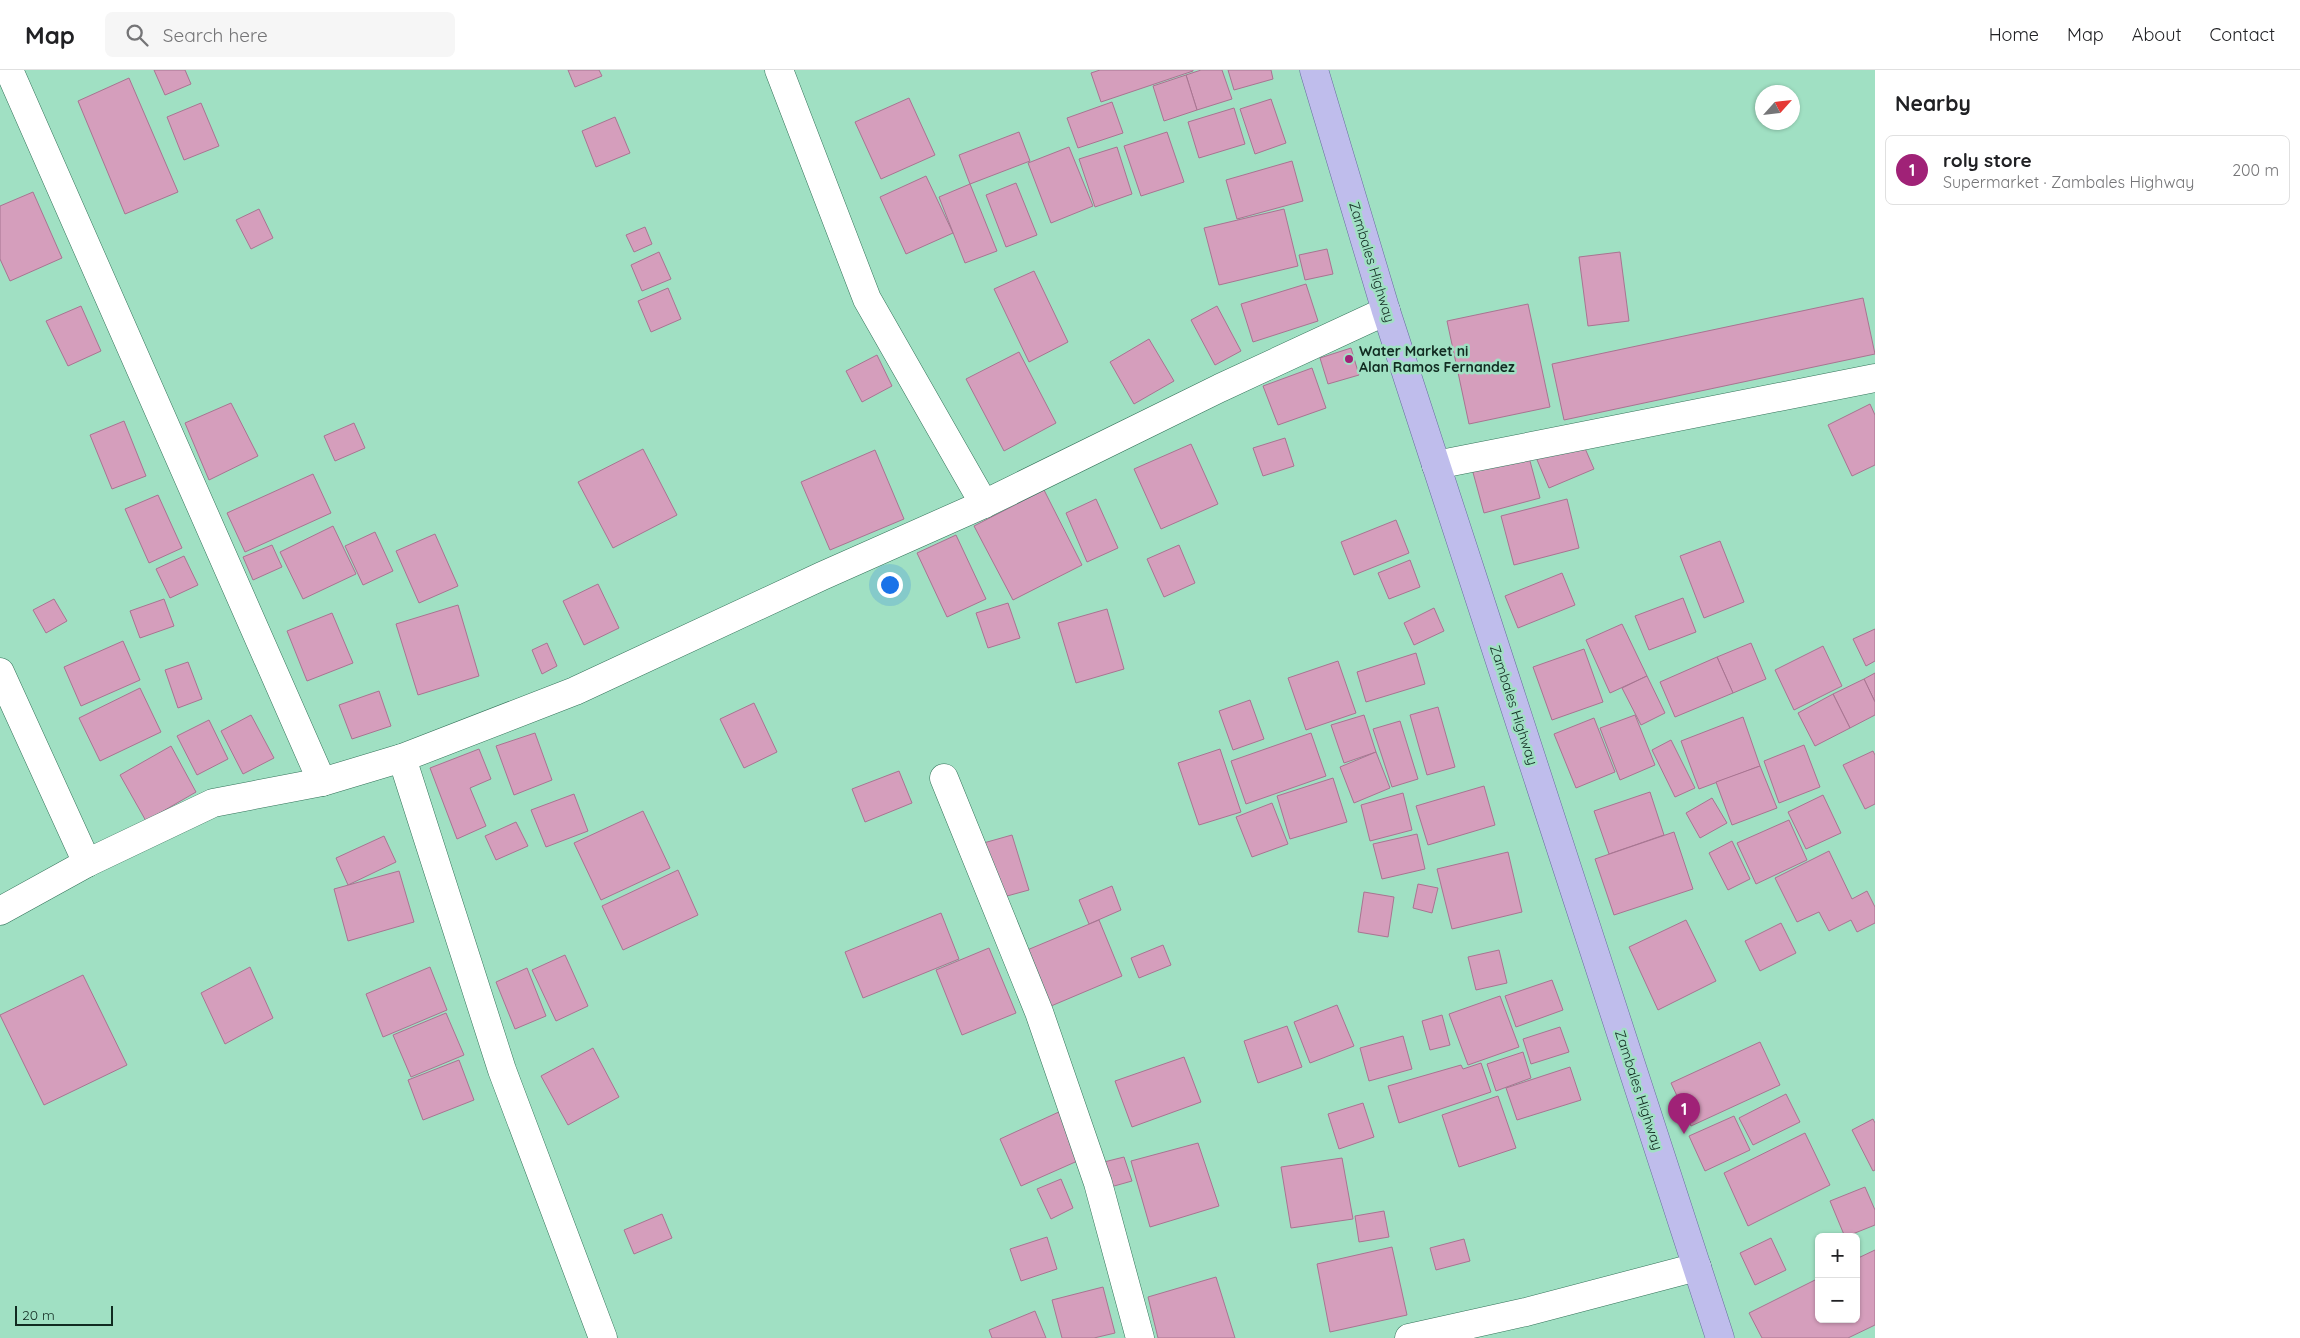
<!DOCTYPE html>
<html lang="en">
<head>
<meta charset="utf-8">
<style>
	:root { --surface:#fff; --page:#f6f6f6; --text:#202124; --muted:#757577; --line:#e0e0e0; --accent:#a02277 }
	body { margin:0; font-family:Quicksand,sans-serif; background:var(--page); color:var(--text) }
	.controls { position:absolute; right:15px; bottom:15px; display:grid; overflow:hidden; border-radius:8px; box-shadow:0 1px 4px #0004 }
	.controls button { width:45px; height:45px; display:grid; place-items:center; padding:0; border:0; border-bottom:1px solid var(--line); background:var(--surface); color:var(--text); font:25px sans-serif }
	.compass { position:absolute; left:1755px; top:15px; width:45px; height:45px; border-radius:50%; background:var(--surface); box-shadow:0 1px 4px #0004; rotate:63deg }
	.scale { position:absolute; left:15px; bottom:12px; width:98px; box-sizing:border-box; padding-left:5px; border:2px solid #112b21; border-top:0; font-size:14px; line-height:18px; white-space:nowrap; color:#112b21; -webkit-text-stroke:4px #a0e0c3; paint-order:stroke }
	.you { position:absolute; left:889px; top:514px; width:18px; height:18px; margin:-12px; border:4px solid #fff; border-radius:50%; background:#1a73e8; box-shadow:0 0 0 8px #1a73e833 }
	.badge { display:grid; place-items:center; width:32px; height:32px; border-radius:50%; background:var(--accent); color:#fff; font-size:16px; font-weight:700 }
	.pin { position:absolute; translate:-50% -41px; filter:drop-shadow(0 1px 2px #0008) }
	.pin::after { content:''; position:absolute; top:26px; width:18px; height:15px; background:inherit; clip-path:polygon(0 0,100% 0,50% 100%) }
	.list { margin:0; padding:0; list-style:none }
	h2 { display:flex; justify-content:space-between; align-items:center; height:65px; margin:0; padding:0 20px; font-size:21px }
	h2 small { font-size:16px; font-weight:400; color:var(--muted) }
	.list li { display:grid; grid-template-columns:32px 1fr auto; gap:15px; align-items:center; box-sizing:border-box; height:70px; margin:0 10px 10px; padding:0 10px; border:1px solid var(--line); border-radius:8px }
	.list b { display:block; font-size:19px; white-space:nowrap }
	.list p { margin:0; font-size:16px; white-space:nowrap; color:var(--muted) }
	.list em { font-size:16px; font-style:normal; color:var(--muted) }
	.icon { flex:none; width:28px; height:28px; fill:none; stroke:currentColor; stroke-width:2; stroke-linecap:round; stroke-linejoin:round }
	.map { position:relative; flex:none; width:1875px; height:1268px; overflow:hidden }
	header { display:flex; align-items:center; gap:30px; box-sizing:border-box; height:70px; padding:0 25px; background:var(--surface); border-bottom:1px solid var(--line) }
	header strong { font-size:24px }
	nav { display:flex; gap:28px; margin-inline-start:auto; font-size:18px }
	.search { width:350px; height:45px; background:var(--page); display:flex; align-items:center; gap:12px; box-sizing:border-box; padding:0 18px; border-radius:8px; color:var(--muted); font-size:19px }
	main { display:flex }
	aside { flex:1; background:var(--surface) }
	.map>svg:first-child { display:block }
	.building { fill:#d59ebc; stroke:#a87491 }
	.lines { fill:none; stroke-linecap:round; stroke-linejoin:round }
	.minor-casing { stroke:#337259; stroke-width:29 }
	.major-casing { stroke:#666d9d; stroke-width:29 }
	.minor { stroke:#fff; stroke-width:28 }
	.major { stroke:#bfbdec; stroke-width:28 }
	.poi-dot { fill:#a02277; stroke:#a0e0c3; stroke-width:2 }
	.labels { text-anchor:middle; stroke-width:5; stroke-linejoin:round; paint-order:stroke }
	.street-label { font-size:14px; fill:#112b21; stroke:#a0e0c3 }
	.poi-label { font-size:14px; font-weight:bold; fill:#112b21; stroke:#a0e0c3; text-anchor:start }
</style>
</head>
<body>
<header>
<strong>Map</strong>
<div class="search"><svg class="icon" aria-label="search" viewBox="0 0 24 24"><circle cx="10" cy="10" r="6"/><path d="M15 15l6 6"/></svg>Search here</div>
<nav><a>Home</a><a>Map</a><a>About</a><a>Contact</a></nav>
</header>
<main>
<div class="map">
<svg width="1875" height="1268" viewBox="0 0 1875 1268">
	<rect width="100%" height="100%" fill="#a0e0c3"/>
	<g class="building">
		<path d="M154,0H185L191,14L165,25Z"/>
		<path d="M568,0H599L602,6L575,17Z"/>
		<path d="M1100,0H1193V1L1101,32L1091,3Z"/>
		<path d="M1201,0H1222L1232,29L1197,40L1186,5Z"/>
		<path d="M1228,0H1271L1273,9L1234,20Z"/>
		<path d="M1186,5L1197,40L1164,51L1153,16Z"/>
		<path d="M129,8L178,122L125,144L78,31Z"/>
		<path d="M909,28L935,85L881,109L855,52Z"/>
		<path d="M1271,29L1286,73L1255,84L1240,39Z"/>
		<path d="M1112,32L1123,63L1078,78L1067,48Z"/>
		<path d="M201,33L219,76L184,90L167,47Z"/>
		<path d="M1234,38L1245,74L1199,88L1188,52Z"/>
		<path d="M615,47L630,83L596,97L582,61Z"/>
		<path d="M1019,62L1030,91L970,114L959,85Z"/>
		<path d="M1167,62L1184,112L1141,126L1124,76Z"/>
		<path d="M1069,77L1093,136L1051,153L1028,93Z"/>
		<path d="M1117,77L1132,124L1095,137L1079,89Z"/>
		<path d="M1292,91L1303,131L1237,149L1226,110Z"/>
		<path d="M926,106L953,163L906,184L880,127Z"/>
		<path d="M1016,113L1037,165L1006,177L986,125Z"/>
		<path d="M970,114L997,181L965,193L939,127Z"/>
		<path d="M33,122L62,188L10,211L0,189V136Z"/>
		<path d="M259,139L273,168L251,179L236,150Z"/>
		<path d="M1284,139L1298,196L1219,215L1204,158Z"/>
		<path d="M645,157L652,174L634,182L626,165Z"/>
		<path d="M1327,179L1333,204L1305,210L1299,185Z"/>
		<path d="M659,182L671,209L642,221L631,195Z"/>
		<path d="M1620,182L1629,251L1588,256L1579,187Z"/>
		<path d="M1034,201L1068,272L1029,292L994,219Z"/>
		<path d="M1306,214L1318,251L1253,272L1241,234Z"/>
		<path d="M668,218L681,249L651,262L638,231Z"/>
		<path d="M1863,228L1875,284L1564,350L1552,294Z"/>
		<path d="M1528,234L1550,337L1469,354L1447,251Z"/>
		<path d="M81,236L101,281L68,296L46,251Z"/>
		<path d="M1217,236L1241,281L1215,295L1191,250Z"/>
		<path d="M1149,269L1174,311L1134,334L1110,292Z"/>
		<path d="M1351,278L1359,305L1328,314L1320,288Z"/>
		<path d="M1019,282L1056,353L1004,381L966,309Z"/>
		<path d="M877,285L892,316L862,332L846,301Z"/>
		<path d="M1312,298L1326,338L1278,355L1263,316Z"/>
		<path d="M231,333L258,386L209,410L185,353Z"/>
		<path d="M1870,334L1875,345V395L1852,406L1828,355Z"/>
		<path d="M124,351L146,406L112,419L90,365Z"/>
		<path d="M354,353L365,378L335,391L324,366Z"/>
		<path d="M1580,367L1594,399L1549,418L1535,385Z"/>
		<path d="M1285,368L1294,396L1263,406L1253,378Z"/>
		<path d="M1191,374L1218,434L1161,459L1134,399Z"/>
		<path d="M643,379L677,445L613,478L578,412Z"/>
		<path d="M875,380L904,449L830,480L801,412Z"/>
		<path d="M1527,380L1540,428L1484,443L1471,395Z"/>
		<path d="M313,404L331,443L245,482L227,443Z"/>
		<path d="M1044,420L1082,495L1013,530L974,456Z"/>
		<path d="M158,425L182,478L149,493L125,439Z"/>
		<path d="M1096,429L1118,478L1087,492L1066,443Z"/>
		<path d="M1567,429L1579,478L1514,495L1501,446Z"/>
		<path d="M1396,450L1409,483L1354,505L1341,472Z"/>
		<path d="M333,456L356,504L303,529L280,482Z"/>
		<path d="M375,462L393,501L363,515L345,476Z"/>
		<path d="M435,464L458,516L419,533L396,481Z"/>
		<path d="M956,465L986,529L947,547L917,483Z"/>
		<path d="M1720,471L1744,532L1704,548L1680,486Z"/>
		<path d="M272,475L282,497L253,510L243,487Z"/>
		<path d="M1179,475L1195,513L1164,527L1147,489Z"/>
		<path d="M184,486L198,515L170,528L156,499Z"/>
		<path d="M1410,490L1420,517L1389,529L1378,503Z"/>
		<path d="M1562,503L1575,535L1518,558L1505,526Z"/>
		<path d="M598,514L619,558L584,575L563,531Z"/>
		<path d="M1683,528L1696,562L1649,580L1635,546Z"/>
		<path d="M54,529L67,551L46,563L33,540Z"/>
		<path d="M164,529L174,556L140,568L130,541Z"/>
		<path d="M1008,533L1020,568L988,578L976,543Z"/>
		<path d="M458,535L479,606L418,625L396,554Z"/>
		<path d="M1434,538L1444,561L1414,575L1404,553Z"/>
		<path d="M1107,539L1124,599L1076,613L1058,553Z"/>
		<path d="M332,543L353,593L307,611L287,561Z"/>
		<path d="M1622,554L1647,606L1610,623L1586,570Z"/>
		<path d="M1875,559V591L1866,596L1853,569Z"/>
		<path d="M123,571L140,610L81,636L64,597Z"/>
		<path d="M547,573L557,596L542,604L532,580Z"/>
		<path d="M1751,573L1766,609L1733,623L1717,587Z"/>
		<path d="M1823,576L1842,616L1794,640L1775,600Z"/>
		<path d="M1584,579L1603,632L1552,650L1533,597Z"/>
		<path d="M1416,583L1425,614L1366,632L1357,602Z"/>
		<path d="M1717,587L1733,623L1675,647L1660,612Z"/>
		<path d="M1338,591L1356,643L1306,660L1288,608Z"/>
		<path d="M188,592L202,629L178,638L165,600Z"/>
		<path d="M1875,603V632L1864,609Z"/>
		<path d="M1647,606L1665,643L1641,655L1622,618Z"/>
		<path d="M1864,609L1875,632V645L1850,658L1833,624Z"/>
		<path d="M140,618L161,662L100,691L79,648Z"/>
		<path d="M379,621L391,656L352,669L339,635Z"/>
		<path d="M1833,624L1850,658L1815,676L1798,643Z"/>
		<path d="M1250,630L1264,669L1233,680L1219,641Z"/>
		<path d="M754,633L777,682L744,698L720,649Z"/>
		<path d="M1438,637L1455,697L1427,705L1410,645Z"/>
		<path d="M251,645L274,688L243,704L221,661Z"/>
		<path d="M1364,645L1376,682L1344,693L1331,655Z"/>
		<path d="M1635,645L1655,695L1620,710L1600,658Z"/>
		<path d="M1743,647L1760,696L1699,719L1681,671Z"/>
		<path d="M1594,648L1615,702L1576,718L1554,664Z"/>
		<path d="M209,650L228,689L197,705L177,666Z"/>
		<path d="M1400,651L1418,709L1392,717L1373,659Z"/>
		<path d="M535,663L552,710L514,725L496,676Z"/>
		<path d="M1311,663L1326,706L1246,734L1231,691Z"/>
		<path d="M1671,670L1695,718L1675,727L1652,680Z"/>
		<path d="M1804,675L1820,717L1779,733L1764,691Z"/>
		<path d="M171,676L196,722L146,751L120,705Z"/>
		<path d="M479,679L491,709L470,718L486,756L457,769L430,698Z"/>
		<path d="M1220,679L1241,742L1199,755L1178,693Z"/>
		<path d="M1873,681L1875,685V734L1865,739L1843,695Z"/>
		<path d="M1376,682L1390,718L1354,733L1340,697Z"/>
		<path d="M1760,696L1777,738L1732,755L1716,712Z"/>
		<path d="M899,701L912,733L865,752L852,719Z"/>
		<path d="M1333,708L1347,752L1290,769L1277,726Z"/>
		<path d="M1484,716L1495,755L1428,775L1416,736Z"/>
		<path d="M1650,722L1664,765L1609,784L1594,741Z"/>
		<path d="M1403,723L1412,760L1370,771L1361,735Z"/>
		<path d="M574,724L588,761L546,777L531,740Z"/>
		<path d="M1823,725L1841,763L1806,779L1788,742Z"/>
		<path d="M1712,728L1727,753L1700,768L1686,743Z"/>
		<path d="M1272,733L1288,774L1252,787L1236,747Z"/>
		<path d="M643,741L670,798L601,830L574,773Z"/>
		<path d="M1789,750L1807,790L1756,814L1737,773Z"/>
		<path d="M516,752L528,776L496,790L485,766Z"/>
		<path d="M1674,762L1693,819L1614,845L1595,789Z"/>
		<path d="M1417,764L1425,799L1382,809L1373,774Z"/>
		<path d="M1012,765L1029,820L996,829L980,774Z"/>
		<path d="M384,766L396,792L348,815L336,788Z"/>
		<path d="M1732,771L1750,809L1728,820L1709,783Z"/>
		<path d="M1829,781L1852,829L1867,821L1875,837V853L1857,862L1851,850L1829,861L1819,842L1797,852L1775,808Z"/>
		<path d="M1508,782L1522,842L1452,859L1437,799Z"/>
		<path d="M678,800L698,845L623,880L602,836Z"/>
		<path d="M399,801L414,852L348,871L334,819Z"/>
		<path d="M1418,814L1438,818L1432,843L1413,838Z"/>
		<path d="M1112,816L1121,840L1089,854L1079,830Z"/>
		<path d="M1364,822L1394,827L1388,867L1358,862Z"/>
		<path d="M941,843L959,889L863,928L845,882Z"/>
		<path d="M1099,850L1122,906L1044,939L1020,883Z"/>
		<path d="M1686,850L1716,911L1658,940L1629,877Z"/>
		<path d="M1781,853L1796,883L1760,901L1745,871Z"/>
		<path d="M1163,875L1171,895L1139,908L1131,888Z"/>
		<path d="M989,878L1016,943L962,965L936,900Z"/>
		<path d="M1499,880L1507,913L1476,920L1468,887Z"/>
		<path d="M565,885L588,936L556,951L532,900Z"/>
		<path d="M250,897L273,948L225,974L201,923Z"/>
		<path d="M430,897L447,940L383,967L366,924Z"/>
		<path d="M527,898L546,946L515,959L496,912Z"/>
		<path d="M83,905L127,995L44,1035L0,945Z"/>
		<path d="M1552,910L1563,940L1516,957L1505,926Z"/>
		<path d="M1500,926L1519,977L1468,995L1449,944Z"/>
		<path d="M1337,935L1354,976L1310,993L1294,952Z"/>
		<path d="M446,943L464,985L411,1007L393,965Z"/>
		<path d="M1442,945L1450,975L1430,980L1422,951Z"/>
		<path d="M1287,956L1302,997L1258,1013L1244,971Z"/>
		<path d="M1560,957L1569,982L1531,994L1523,969Z"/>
		<path d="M1403,966L1412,999L1369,1011L1360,978Z"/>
		<path d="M1760,972L1780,1015L1691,1056L1671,1013Z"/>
		<path d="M593,978L619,1027L568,1055L541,1006Z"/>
		<path d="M1523,982L1531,1008L1496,1021L1487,994Z"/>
		<path d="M1184,987L1201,1032L1132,1057L1115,1011Z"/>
		<path d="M459,990L474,1030L423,1050L408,1010Z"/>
		<path d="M1481,993L1491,1022L1399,1053L1388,1016L1461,995L1463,999Z"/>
		<path d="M1570,997L1581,1030L1517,1050L1506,1018Z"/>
		<path d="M1786,1024L1800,1052L1753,1075L1739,1048Z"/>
		<path d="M1498,1026L1516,1078L1459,1097L1442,1045Z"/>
		<path d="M1363,1033L1374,1067L1339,1079L1328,1044Z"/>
		<path d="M1061,1041L1082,1089L1021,1116L1000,1069Z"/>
		<path d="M1734,1046L1750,1080L1705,1101L1689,1066Z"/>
		<path d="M1873,1049L1875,1053V1100L1873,1101L1852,1060Z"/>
		<path d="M1805,1063L1830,1115L1748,1156L1724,1103Z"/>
		<path d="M1198,1073L1219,1136L1150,1157L1131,1091Z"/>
		<path d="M1124,1087L1132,1111L1107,1118L1100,1093Z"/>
		<path d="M1342,1088L1353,1149L1291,1158L1281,1097Z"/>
		<path d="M1061,1109L1073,1138L1051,1149L1037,1119Z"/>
		<path d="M1865,1117L1875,1140V1155L1845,1167L1830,1131Z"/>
		<path d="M1384,1141L1389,1167L1359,1172L1355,1146Z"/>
		<path d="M662,1144L672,1168L634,1184L624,1160Z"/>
		<path d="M1047,1167L1057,1199L1021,1211L1010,1179Z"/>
		<path d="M1771,1168L1786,1200L1755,1215L1740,1183Z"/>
		<path d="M1464,1169L1470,1191L1436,1200L1430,1178Z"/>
		<path d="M1392,1177L1407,1245L1330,1262L1317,1194Z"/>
		<path d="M1875,1180V1255L1848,1268H1762L1749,1243L1819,1208V1249H1856V1189Z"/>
		<path d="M1216,1207L1235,1268H1158L1148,1227Z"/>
		<path d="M1103,1217L1115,1263L1094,1268H1062L1052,1230Z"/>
		<path d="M1035,1241L1046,1268H992L989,1260Z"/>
	</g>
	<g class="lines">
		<defs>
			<g id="minor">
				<path d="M9,0L322,712"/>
				<path d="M779,0L867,229L984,434"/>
				<path d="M1436,395L1875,308"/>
				<path d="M0,602L87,793"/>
				<path d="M402,688L502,1000L603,1268"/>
				<path d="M944,708L1039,942L1098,1113L1140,1268"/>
				<path d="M0,841L87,793L213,733L322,712L402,688L575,621L822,506L984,434L1220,318L1386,241"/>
				<path d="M1409,1268L1526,1242L1697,1197"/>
			</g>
			<path id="major" d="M1314,0L1386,241L1720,1268"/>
		</defs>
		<use href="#minor" class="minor-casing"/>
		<use href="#major" class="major-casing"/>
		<use href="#minor" class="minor"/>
		<use href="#major" class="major"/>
	</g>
	<circle class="poi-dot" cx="1349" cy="289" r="5"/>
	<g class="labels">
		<g class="street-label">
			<text transform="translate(1372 192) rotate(73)" y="5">Zambales Highway</text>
			<text transform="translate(1514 635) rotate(72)" y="5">Zambales Highway</text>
			<text transform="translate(1639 1020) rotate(72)" y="5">Zambales Highway</text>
		</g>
		<g class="poi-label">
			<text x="1359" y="286">Water Market ni<tspan x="1359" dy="16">Alan Ramos Fernandez</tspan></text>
		</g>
	</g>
</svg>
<div class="controls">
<button>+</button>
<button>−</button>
</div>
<svg class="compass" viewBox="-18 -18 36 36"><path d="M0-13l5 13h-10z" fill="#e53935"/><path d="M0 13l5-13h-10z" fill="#757577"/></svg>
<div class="scale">20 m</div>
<div class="you"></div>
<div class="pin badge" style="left:1684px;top:1064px">1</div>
</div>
<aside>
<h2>Nearby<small></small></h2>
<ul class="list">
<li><span class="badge">1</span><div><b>roly store</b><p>Supermarket · Zambales Highway</p></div><em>200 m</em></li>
</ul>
</aside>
</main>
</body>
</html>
